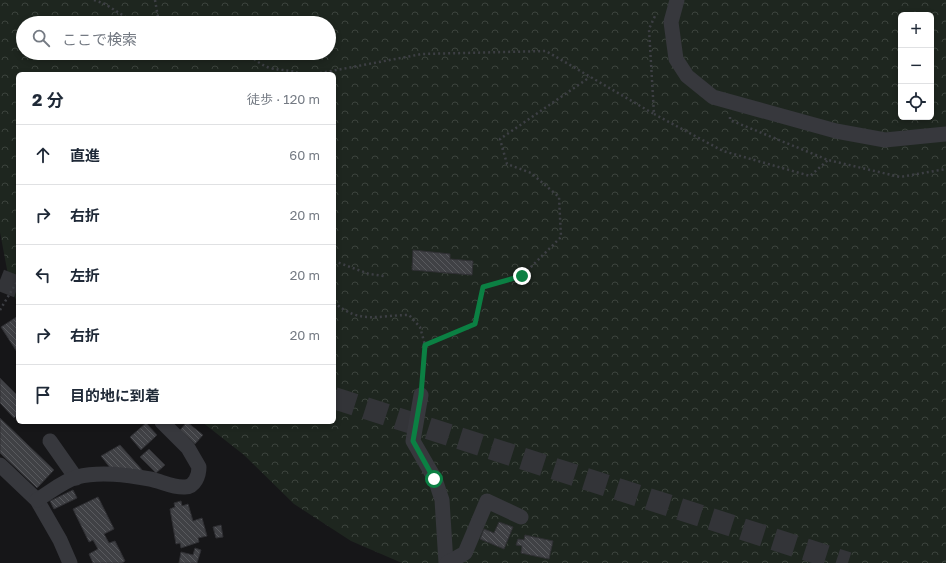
<!DOCTYPE html>
<html lang="ja">
<head>
<meta charset="utf-8">
<style>
	:root { --surface:#fff; --page:#f2f2f3; --text:#1f2937; --muted:#747a83; --line:#e0e1e3 }
	body { margin:0; font-family:"Golos Text","Noto Sans JP",sans-serif; background:var(--page); color:var(--text) }
	.controls { position:absolute; right:12px; top:12px; display:grid; overflow:hidden; border-radius:6px; box-shadow:0 2px 6px #0003 }
	.controls button { width:36px; height:36px; display:grid; place-items:center; padding:0; border:0; border-bottom:1px solid var(--line); background:var(--surface); color:var(--text); font:20px sans-serif }
	.stop { position:absolute; width:12px; height:12px; margin:-9px; border:3px solid #0b8043; border-radius:50%; background:#fff }
	.stop.end { background:#0b8043; border-color:#fff; box-shadow:0 1px 4px #0008 }
	.list { margin:0; padding:0; list-style:none }
	h2 { display:flex; justify-content:space-between; align-items:center; height:52px; margin:0; padding:0 16px; font-size:17px }
	h2 small { font-size:13px; font-weight:400; color:var(--muted) }
	.list li { display:grid; grid-template-columns:26px 1fr auto; gap:12px; align-items:center; box-sizing:border-box; height:60px; padding:0 16px; border-top:1px solid var(--line) }
	.list b { display:block; font-size:15px; white-space:nowrap }
	.list em { font-size:13px; font-style:normal; color:var(--muted) }
	.icon { flex:none; width:22px; height:22px; fill:none; stroke:currentColor; stroke-width:2; stroke-linecap:round; stroke-linejoin:round }
	.map { position:relative; flex:none; width:946px; height:563px; overflow:hidden }
	.search { position:absolute; background:var(--surface); box-shadow:0 2px 6px #0003; left:16px; top:16px; width:320px; height:44px; display:flex; align-items:center; gap:10px; box-sizing:border-box; padding:0 14px; border-radius:22px; color:var(--muted); font-size:15px }
	.panel { position:absolute; background:var(--surface); box-shadow:0 2px 6px #0003; left:16px; top:72px; width:320px; height:352px; border-radius:6px }
	.map>svg:first-child { display:block }
	.forest { fill:url(#forest-crowns); fill-rule:evenodd }
	.building { fill:url(#building-back-hatch); stroke:#303034 }
	.lines { fill:none; stroke-linecap:round; stroke-linejoin:round }
	.highway-tunnel { stroke:#333438; stroke-width:22; stroke-dasharray:22 11; stroke-linecap:butt }
	.path { stroke:#3d3f44; stroke-width:2.5; stroke-dasharray:2 3; stroke-linecap:butt }
	.street { stroke:#37383d; stroke-width:15 }
	.route { stroke:#0b8043; stroke-width:5 }
</style>
</head>
<body>
<div class="map">
<svg width="946" height="563" viewBox="0 0 946 563">
	<defs>
		<pattern id="forest-crowns" width="20" height="18" patternUnits="userSpaceOnUse"><rect width="20" height="18" fill="#1e261f"/><path d="M2 6a3 3 0 1 1 6 0M12 15a3 3 0 1 1 6 0" fill="none" stroke="#3c433d"/></pattern>
		<pattern id="building-back-hatch" width="6" height="6" patternUnits="userSpaceOnUse"><rect width="6" height="6" fill="#404145"/><path d="M-1 5l2 2M0 0l6 6M5-1l2 2" fill="none" stroke="#595a5e"/></pattern>
	</defs>
	<rect width="100%" height="100%" fill="#161618"/>
	<path class="forest" d="M0,0H946V563H402L351,541L294,504L244,455L202,422H334V74H18V303L11,291L0,232ZM901,15H931V117H901ZM23,23H329V53H23Z"/>
	<g class="building">
		<path d="M413,250L450,254V259L473,261L472,275L412,270Z"/>
		<path d="M18,316V351L17,352L1,327Z"/>
		<path d="M0,378L18,396V414L14,418L0,403Z"/>
		<path d="M0,418L54,470L37,488L0,453Z"/>
		<path d="M187,422L203,435L195,444L180,430Z"/>
		<path d="M146,423L157,435L141,450L130,437Z"/>
		<path d="M120,445L143,471L111,469L101,456Z"/>
		<path d="M149,449L165,465L156,473L140,457Z"/>
		<path d="M73,490L77,498L54,509L50,501Z"/>
		<path d="M98,497L114,529L104,534L109,543L115,541L125,561L122,563H93L89,554L98,549L93,540L89,542L73,509Z"/>
		<path d="M181,501L182,506L188,504L193,521L202,518L207,536L198,538L199,542L181,548L180,543L176,544L170,509L175,507L174,503Z"/>
		<path d="M499,522L513,527L504,549L480,539L484,529L494,533Z"/>
		<path d="M221,525L223,537L216,538L213,527Z"/>
		<path d="M525,535L553,541L549,559L521,553L522,546L516,545L518,539L524,540Z"/>
		<path d="M195,548L201,550L197,563H179L181,552L193,555Z"/>
	</g>
	<g class="lines">
		<g class="highway-tunnel">
			<path d="M0,280L18,287"/>
			<path d="M334,398L848,563"/>
		</g>
		<g class="path">
			<path d="M94,0L105,4L135,23"/>
			<path d="M155,0L159,23"/>
			<path d="M246,53C254,59 261,65 270,68C282,71 288,69 301,74"/>
			<path d="M315,74L422,54L546,51L654,114L649,29L655,16"/>
			<path d="M654,114L723,151L810,176L828,160"/>
			<path d="M730,117V120L828,160L900,177L946,169"/>
			<path d="M334,261L369,274L384,276"/>
			<path d="M334,302C359,325 379,315 409,315L420,327L425,345L422,380"/>
			<path d="M0,310L18,280"/>
			<path d="M425,345L475,324L483,287L522,276L561,237L559,197L531,173L507,164L500,139L590,77"/>
		</g>
		<g class="street">
			<path d="M677,0L671,22L676,59L687,76L713,97L836,131L885,140L946,134"/>
			<path d="M421,395L413,441L435,479L442,500L446,563"/>
			<path d="M50,441L76,478"/>
			<path d="M0,465L37,500L60,540L70,563"/>
			<path d="M37,500C49,493 63,481 77,477C100,471 127,475 150,479C161,481 173,488 185,487C195,487 199,475 199,467L188,448L162,422"/>
			<path d="M447,563L465,553L487,501L521,517"/>
		</g>
	</g>
	<g class="lines">
		<path class="route" d="M434,479L413,441L421,395L425,345L475,324L483,287L522,276"/>
	</g>
</svg>
<div class="controls">
<button>+</button>
<button>−</button>
<button><svg class="icon" aria-label="locate" viewBox="0 0 24 24"><circle cx="12" cy="12" r="6"/><path d="M12 2v4M12 18v4M2 12h4M18 12h4"/></svg></button>
</div>
<div class="stop" style="left:434px;top:479px"></div>
<div class="stop end" style="left:522px;top:276px"></div>
<div class="search"><svg class="icon" aria-label="search" viewBox="0 0 24 24"><circle cx="10" cy="10" r="6"/><path d="M15 15l6 6"/></svg>ここで検索</div>
<section class="panel">
<h2>2 分<small>徒歩 · 120 m</small></h2>
<ul class="list">
<li><svg class="icon" aria-label="ahead" viewBox="0 0 24 24"><path d="M12 20V5M6 11l6-6 6 6"/></svg><div><b>直進</b></div><em>60 m</em></li>
<li><svg class="icon" aria-label="right" viewBox="0 0 24 24"><path d="M7 20v-9h11M14 6l5 5-5 5"/></svg><div><b>右折</b></div><em>20 m</em></li>
<li><svg class="icon" aria-label="left" viewBox="0 0 24 24"><path d="M17 20v-9H6M10 6l-5 5 5 5"/></svg><div><b>左折</b></div><em>20 m</em></li>
<li><svg class="icon" aria-label="right" viewBox="0 0 24 24"><path d="M7 20v-9h11M14 6l5 5-5 5"/></svg><div><b>右折</b></div><em>20 m</em></li>
<li><svg class="icon" aria-label="arrive" viewBox="0 0 24 24"><path d="M6 21V4h12l-3 4 3 4H6"/></svg><div><b>目的地に到着</b></div></li>
</ul>
</section>
</div>
</body>
</html>
